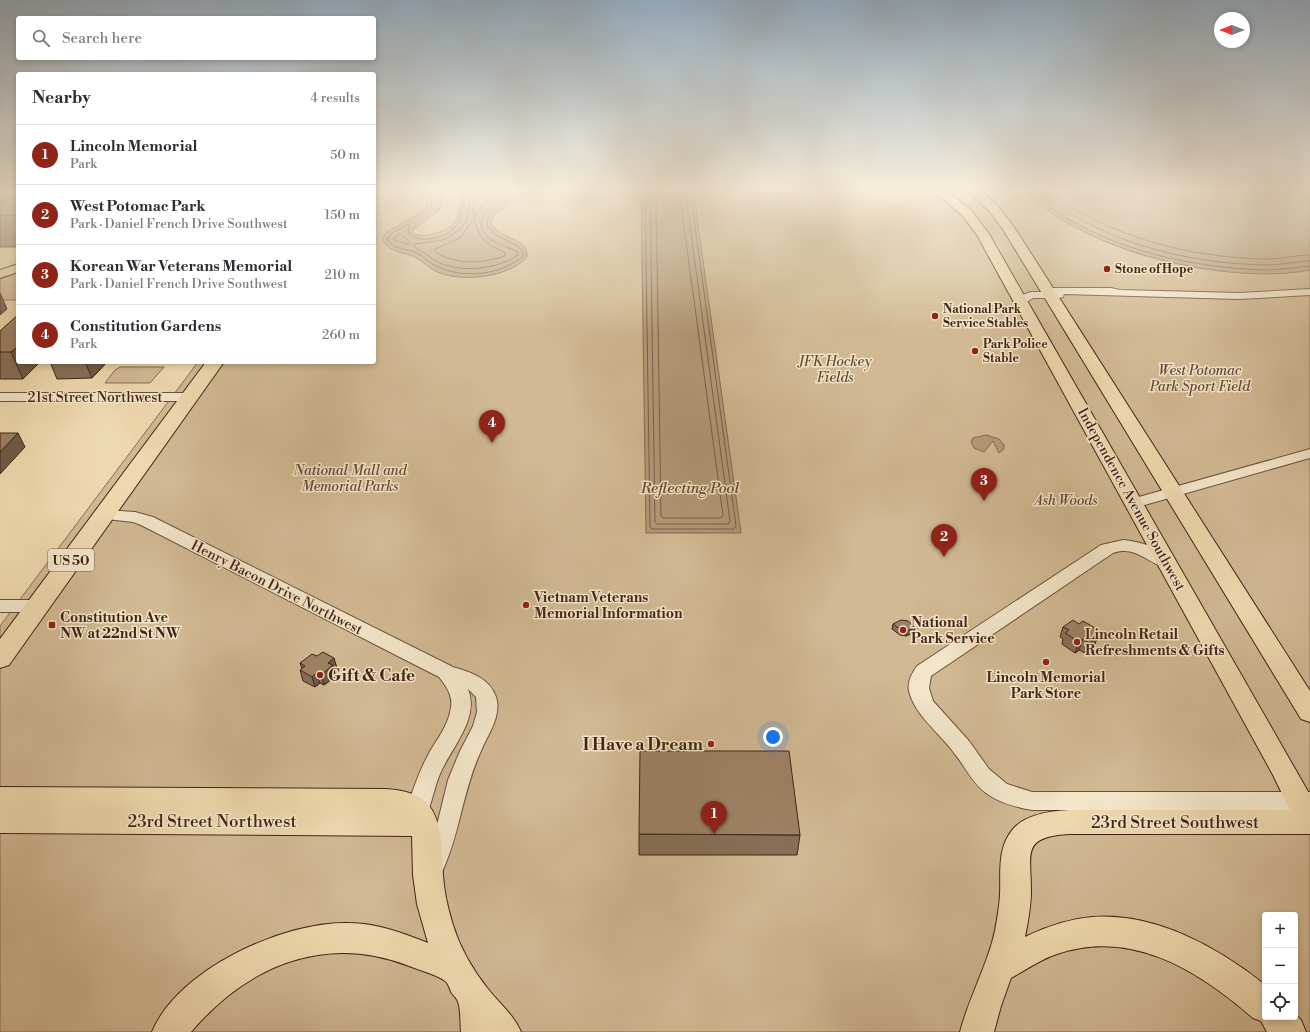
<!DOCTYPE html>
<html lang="en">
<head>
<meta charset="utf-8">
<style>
	:root { --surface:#fff; --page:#f7f7f7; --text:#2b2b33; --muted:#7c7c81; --line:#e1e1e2; --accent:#8f2418 }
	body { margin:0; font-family:"Libre Bodoni",serif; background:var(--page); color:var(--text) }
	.controls { position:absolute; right:12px; bottom:12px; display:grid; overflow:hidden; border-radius:4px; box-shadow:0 2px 6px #0003 }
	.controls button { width:36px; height:36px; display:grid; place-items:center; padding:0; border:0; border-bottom:1px solid var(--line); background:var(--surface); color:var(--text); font:20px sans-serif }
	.compass { position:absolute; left:1214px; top:12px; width:36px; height:36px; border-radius:50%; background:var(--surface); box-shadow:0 2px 6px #0003; rotate:270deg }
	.you { position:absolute; left:773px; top:737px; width:14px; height:14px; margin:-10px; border:3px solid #fff; border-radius:50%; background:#1a73e8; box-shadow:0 0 0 6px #1a73e833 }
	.badge { display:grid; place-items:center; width:26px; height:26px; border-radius:50%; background:var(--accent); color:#fff; font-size:13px; font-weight:700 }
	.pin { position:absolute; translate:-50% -33px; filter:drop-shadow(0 1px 2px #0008) }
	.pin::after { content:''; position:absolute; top:21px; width:14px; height:12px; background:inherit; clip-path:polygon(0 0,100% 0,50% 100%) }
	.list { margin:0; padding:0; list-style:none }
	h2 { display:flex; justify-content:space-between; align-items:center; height:52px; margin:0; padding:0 16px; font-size:17px }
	h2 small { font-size:13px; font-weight:400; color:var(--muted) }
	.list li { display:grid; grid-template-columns:26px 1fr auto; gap:12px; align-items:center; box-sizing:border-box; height:60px; padding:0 16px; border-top:1px solid var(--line) }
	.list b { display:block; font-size:15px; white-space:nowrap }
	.list p { margin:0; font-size:13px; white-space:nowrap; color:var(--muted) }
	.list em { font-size:13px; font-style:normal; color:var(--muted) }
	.icon { flex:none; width:22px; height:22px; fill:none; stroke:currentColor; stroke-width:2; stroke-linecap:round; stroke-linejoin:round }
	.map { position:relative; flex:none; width:1310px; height:1032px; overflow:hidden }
	.search { position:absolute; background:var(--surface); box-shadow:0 2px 6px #0003; left:16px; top:16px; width:360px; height:44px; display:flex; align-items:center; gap:10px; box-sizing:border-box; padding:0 14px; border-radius:4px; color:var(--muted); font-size:15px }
	.panel { position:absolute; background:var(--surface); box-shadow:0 2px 6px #0003; left:16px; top:72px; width:360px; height:292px; border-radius:4px }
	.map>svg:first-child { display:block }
	.green { fill:#d1b993; stroke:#8a6e54; fill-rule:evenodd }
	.water { fill:#b49a79; stroke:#876a51; fill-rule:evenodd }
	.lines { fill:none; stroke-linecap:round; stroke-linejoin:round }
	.shore { stroke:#7c5e46; stroke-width:1 }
	.minor-casing { stroke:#6e503a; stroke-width:2 }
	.major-casing { stroke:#442314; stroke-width:2 }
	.highway-casing { stroke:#442314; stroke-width:2 }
	.minor { fill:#f4e6ca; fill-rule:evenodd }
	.major { fill:#eed8ad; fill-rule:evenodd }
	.highway { fill:#eed8ad; fill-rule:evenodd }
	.wall { fill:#866f56; stroke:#442314 }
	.shaded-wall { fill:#6d5a46; stroke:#442314 }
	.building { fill:#9c8164; stroke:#442314 }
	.poi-dot { fill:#8f2418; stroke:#f4e6ca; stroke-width:1.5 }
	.labels { text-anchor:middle; stroke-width:3; stroke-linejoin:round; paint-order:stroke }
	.far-poi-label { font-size:12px; font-weight:bold; fill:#442314; stroke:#f4e6ca; text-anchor:start }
	.shield { fill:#f4e6ca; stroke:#795e4b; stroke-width:1 }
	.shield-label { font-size:13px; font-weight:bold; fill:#442314 }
	.park-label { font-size:14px; font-style:italic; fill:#674834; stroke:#f4e6ca }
	.street-label { font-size:14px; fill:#442314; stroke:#f4e6ca }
	.poi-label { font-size:14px; font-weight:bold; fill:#442314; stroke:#f4e6ca; text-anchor:start }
	.water-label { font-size:15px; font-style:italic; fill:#664732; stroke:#f4e6ca }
	.near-poi-label { font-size:17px; font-weight:bold; fill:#442314; stroke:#f4e6ca; text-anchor:start }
	.near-street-label { font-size:17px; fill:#442314; stroke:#f4e6ca }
</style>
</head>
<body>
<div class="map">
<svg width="1310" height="1032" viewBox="0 0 1310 1032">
	<rect width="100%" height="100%" fill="#eed8ad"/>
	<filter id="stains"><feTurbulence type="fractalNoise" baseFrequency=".005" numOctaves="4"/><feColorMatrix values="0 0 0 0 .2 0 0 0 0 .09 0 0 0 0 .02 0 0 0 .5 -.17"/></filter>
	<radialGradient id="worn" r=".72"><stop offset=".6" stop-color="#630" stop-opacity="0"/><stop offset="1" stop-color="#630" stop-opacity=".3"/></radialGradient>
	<g class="green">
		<path d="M374,189H1024C1085,254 1224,284 1310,270V1032H0V626L198,362H374ZM1265,915H1295V1017H1265Z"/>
		<path d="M18,273V300H0V279Z"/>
		<path d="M120,367H164L150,383H105L115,370Z"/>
	</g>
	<g class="water">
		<path d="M415,189H535C524,199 491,208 491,224C503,241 528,237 527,257C509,278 459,283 435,271C428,267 422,261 415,257C404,252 390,253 383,241V237L387,232L421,212L427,206C430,196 422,193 415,189ZM449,191L457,192L463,197C460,204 459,213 457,218C451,232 427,238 414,234L412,232L414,229L439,210L443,202L442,194Z"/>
		<path d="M641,189H693L741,533H646Z"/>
		<path d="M1024,189H1310V270C1229,286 1080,251 1024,189Z"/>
		<path d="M986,435L999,439L1004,445V449L999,453L993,441L984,452L974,448L971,442L973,438Z"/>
	</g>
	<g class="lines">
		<g class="shore">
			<path d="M423,189L432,198L431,208L433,210L439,201V192L443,189"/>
			<path d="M459,189L464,193C467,198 464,202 462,208C461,213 461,219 458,223C449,238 424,244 410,235L408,231L410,226L408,224L392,233L387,239C393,250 407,248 417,253C425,258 432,265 441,268C466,279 503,274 523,256V251L516,245L496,235L487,226C487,204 513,199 529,189"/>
			<path d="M468,189L471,198L466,221L461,229L443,240L415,244L414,247C423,251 431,259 440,263C464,273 497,269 518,255V252C511,248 502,246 495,242C460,220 499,200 520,189"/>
			<path d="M475,189C478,199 471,208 474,217L486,201L507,189"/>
			<path d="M645,189L650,527L652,529H734L736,526L690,189"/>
			<path d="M650,189L655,522L657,524H728L730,521L685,189"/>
			<path d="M656,189L661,516L663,518H721L723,515L679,189"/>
			<path d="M1029,189C1037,196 1044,203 1052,209C1114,251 1194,268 1267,270C1282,270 1296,267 1310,266"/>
			<path d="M1036,189C1099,242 1186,264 1268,265C1282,265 1296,261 1310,261"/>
			<path d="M1045,189C1108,237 1189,258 1268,259C1282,259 1296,255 1310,255"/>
			<path d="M474,219C481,240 484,244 505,252V256C481,264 457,265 435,252V249L460,238Z"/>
			<path d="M401,234L410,242L409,245L394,240V238Z"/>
		</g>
		<defs>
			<g id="minor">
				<path d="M1048,288H1111L1120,290L1239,293L1310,289V295L1239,299L1064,294L1063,297L1059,298H1033L1022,305L1016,302L1020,296L1031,292H1043L1044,289Z"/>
				<path d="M0,393H189L194,394L196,397L194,400L189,401H0Z"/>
				<path d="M1310,449V458L1134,508L1128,506L1126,503L1128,500Z"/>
				<path d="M104,510L135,512L153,517L453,667C470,672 490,678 496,697C502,716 488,734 481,751C463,789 460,834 442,872L434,875L426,872L422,865L438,821L448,780L460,751L473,726L477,712L476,697L468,689C480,719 451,748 440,774C434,788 432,804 425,818L417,820L409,818L406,811C412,792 418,774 427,757C435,741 449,726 451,707C453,695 446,686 439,677L141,525L133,522L98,518L96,515L98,512Z"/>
				<path d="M1123,540C1139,541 1168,550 1176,563L1174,567L1168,569C1148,563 1135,545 1113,553L931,676L929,688L933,701L969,741L989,769L1007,784L1032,792H1310V810H1032C1016,807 999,803 986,793C972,783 965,766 954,753C940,733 915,716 909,691C907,682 912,673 917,666L1101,545Z"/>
				<path d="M0,600H38L44,602L47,606L44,610L38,612H0Z"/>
			</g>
			<g id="major">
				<path d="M931,189H944L971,210L989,234L1310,795V834H1069C1021,837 1031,853 1031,891C1031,906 1028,922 1025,937C1045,927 1069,919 1092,917C1154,912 1218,947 1265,985V1017H1295V1014L1301,1020L1306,1032H1267L1261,1021L1253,1018C1199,971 1132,928 1057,954C1041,959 1026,970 1011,978L1001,1006L994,1032H960C967,1005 979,981 988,955C994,939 997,922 999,905C1003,879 994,852 1013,829C1026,814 1051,811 1069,810H1290L1273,775L977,235L963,216Z"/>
				<path d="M967,189H979L999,207L1016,230L1310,691V722L1301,719L1004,231L991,213Z"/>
				<path d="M18,264V272L0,278V270Z"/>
				<path d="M0,787L386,789C400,790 419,793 428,804C444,825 441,851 443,875C444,891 448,909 453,925C460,948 473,970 488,989C499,1003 514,1015 521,1032H461C460,1023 461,1010 458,1002C457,998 453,995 451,992C450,989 448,983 445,981C438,975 419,970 409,966C325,933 247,966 191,1032H152C178,969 284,921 349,923C376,923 403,933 428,943L417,904L413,875L412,836L0,833Z"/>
			</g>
			<path id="highway" d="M206,362H224L9,665L0,668V639Z"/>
		</defs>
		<use href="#minor" class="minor-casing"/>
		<use href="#major" class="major-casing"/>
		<use href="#highway" class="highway-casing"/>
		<use href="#minor" class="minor"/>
		<use href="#major" class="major"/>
		<use href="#highway" class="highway"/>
	</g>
	<g class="wall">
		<rect x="0" y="189" width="18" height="58"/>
		<path d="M18,315L23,379H0V331Z"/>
		<path d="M50,362H107L92,378L57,379Z"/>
		<path d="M893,624L915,627L914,632L906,636L900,635L892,629Z"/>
		<path d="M1063,627L1095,634L1098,636L1094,646L1085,653L1079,650L1075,653L1062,644L1063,639L1060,637Z"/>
		<path d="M300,663L337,668L334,671L336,676L324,685L320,683L315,687L303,681L300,670L302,669Z"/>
		<path d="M639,834L800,835L797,855H639Z"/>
	</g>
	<g class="shaded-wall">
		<path d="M0,293L7,309L0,315Z"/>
		<path d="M18,346V362H40L23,379L11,352Z"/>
		<path d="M85,362H107L92,378Z"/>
		<path d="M18,433L25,447L0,474V452Z"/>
		<path d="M915,627L914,632L906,636L907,631Z"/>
		<path d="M1098,636L1094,646L1085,653L1089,643Z"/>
		<path d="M1083,639L1079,650L1075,653L1079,642Z"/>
		<path d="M334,658L337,668L334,671L336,676L324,685L321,675L328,663Z"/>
		<path d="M316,673L320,683L315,687L312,677Z"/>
	</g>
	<g class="building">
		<path d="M0,189H18V215H0V201H6V192H0Z"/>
		<path d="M18,315V346L11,352H0V331Z"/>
		<path d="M0,433H18L0,452Z"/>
		<path d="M901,620L908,621L915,627L907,631L901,630L893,624Z"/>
		<path d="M1073,620L1079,624L1083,621L1097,629L1093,632L1098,636L1089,643L1083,639L1079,642L1065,633L1069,630L1063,627Z"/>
		<path d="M323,652L334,658L328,663L333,665L321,675L316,673L312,677L300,670L305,666L300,663L312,654L317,656Z"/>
		<path d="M640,751H789L800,835L639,834Z"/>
	</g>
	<linearGradient id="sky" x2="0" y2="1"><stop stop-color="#93aabc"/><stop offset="0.57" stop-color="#f7edda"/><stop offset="1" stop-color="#f7edda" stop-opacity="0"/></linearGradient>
	<rect width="1310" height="333" fill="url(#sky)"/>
	<g class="poi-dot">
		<circle cx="1107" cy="269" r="4"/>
		<circle cx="935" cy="316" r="4"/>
		<circle cx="975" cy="351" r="4"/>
		<circle cx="526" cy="605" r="4"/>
		<rect x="48" y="621" width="8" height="8" rx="2"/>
		<circle cx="903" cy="630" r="4"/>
		<circle cx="1077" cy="642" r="4"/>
		<circle cx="1046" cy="662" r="4"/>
		<circle cx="320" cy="675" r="4"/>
		<circle cx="711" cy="744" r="4"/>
	</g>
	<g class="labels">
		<g class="far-poi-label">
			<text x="1115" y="273">Stone of Hope</text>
			<text x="943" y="313">National Park<tspan x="943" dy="14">Service Stables</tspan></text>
			<text x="983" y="348">Park Police<tspan x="983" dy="14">Stable</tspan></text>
		</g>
		<rect class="shield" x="48" y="549" width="46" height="22" rx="3"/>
		<g class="shield-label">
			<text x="71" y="565">US 50</text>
		</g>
		<g class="park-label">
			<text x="835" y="366">JFK Hockey<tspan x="835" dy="16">Fields</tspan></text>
			<text x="1200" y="375">West Potomac<tspan x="1200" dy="16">Park Sport Field</tspan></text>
			<text x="350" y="475">National Mall and<tspan x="350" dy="16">Memorial Parks</tspan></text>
			<text x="1066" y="505">Ash Woods</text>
		</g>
		<g class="street-label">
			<text x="95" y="402">21st Street Northwest</text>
			<text transform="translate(1132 499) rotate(61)" y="5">Independence Avenue Southwest</text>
			<text transform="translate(277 587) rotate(27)" y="5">Henry Bacon Drive Northwest</text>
		</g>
		<g class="poi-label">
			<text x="534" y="602">Vietnam Veterans<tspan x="534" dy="16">Memorial Information</tspan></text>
			<text x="60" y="622">Constitution Ave<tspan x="60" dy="16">NW at 22nd St NW</tspan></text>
			<text x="911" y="627">National<tspan x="911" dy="16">Park Service</tspan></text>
			<text x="1085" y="639">Lincoln Retail<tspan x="1085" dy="16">Refreshments &amp; Gifts</tspan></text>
			<text x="1046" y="682" text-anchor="middle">Lincoln Memorial<tspan x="1046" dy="16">Park Store</tspan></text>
		</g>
		<g class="water-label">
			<text x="690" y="493">Reflecting Pool</text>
		</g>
		<g class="near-poi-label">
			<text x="328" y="681">Gift &amp; Cafe</text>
			<text x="703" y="750" text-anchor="end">I Have a Dream</text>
		</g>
		<g class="near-street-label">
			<text x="212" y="827">23rd Street Northwest</text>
			<text x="1175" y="828">23rd Street Southwest</text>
		</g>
	</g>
	<rect width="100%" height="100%" filter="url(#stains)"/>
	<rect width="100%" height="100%" fill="url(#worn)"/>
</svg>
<div class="controls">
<button>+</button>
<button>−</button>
<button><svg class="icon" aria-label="locate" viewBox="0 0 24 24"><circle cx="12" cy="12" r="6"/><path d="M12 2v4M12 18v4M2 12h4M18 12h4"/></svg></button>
</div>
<svg class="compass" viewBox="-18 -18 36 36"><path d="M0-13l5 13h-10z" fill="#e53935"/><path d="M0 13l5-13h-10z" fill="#7c7c81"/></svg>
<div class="you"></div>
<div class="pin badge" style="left:714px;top:834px">1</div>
<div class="pin badge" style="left:944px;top:557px">2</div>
<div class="pin badge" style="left:984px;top:501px">3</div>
<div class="pin badge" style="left:492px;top:443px">4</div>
<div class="search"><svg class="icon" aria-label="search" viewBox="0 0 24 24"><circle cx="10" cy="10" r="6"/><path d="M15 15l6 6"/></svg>Search here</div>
<section class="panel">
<h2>Nearby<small>4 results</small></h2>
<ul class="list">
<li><span class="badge">1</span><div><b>Lincoln Memorial</b><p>Park</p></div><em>50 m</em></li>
<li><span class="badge">2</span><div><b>West Potomac Park</b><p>Park · Daniel French Drive Southwest</p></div><em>150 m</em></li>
<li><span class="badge">3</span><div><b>Korean War Veterans Memorial</b><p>Park · Daniel French Drive Southwest</p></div><em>210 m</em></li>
<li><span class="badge">4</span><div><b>Constitution Gardens</b><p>Park</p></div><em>260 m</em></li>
</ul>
</section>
</div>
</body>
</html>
